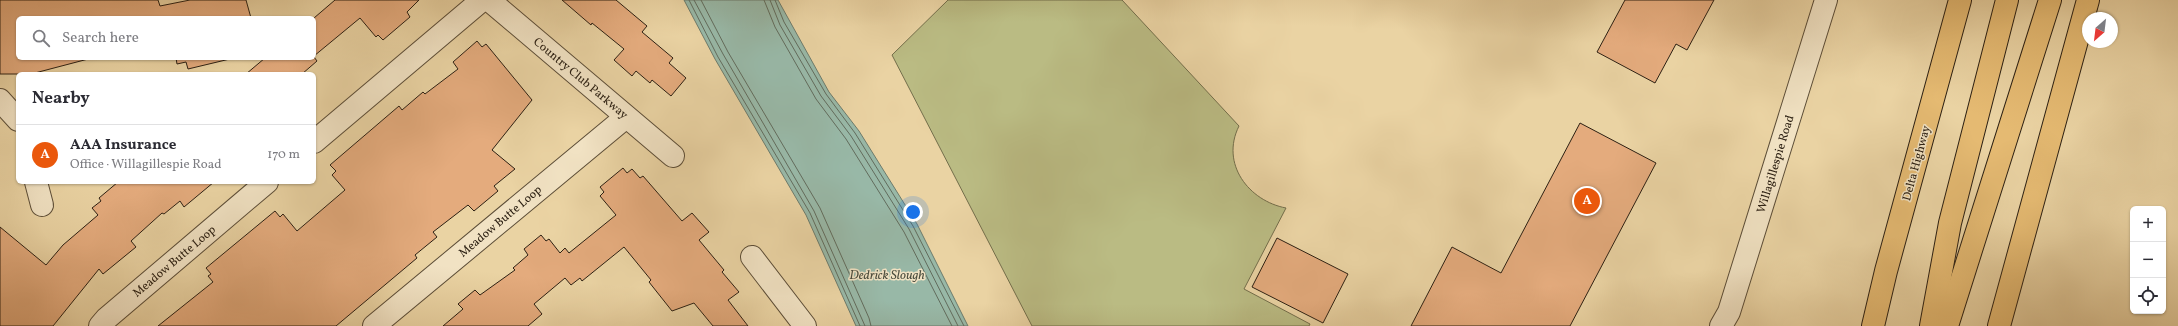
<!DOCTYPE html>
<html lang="en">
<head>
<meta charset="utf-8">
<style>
	:root { --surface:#fff; --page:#f2f2f3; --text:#2b2b33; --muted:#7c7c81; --line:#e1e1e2; --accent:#ea580c }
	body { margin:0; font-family:Vollkorn,serif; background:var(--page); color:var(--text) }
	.controls { position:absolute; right:12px; bottom:12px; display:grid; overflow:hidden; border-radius:6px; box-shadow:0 1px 3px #0004 }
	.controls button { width:36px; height:36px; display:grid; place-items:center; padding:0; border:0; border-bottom:1px solid var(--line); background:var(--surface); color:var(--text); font:20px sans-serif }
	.compass { position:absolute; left:2082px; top:12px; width:36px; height:36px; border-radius:50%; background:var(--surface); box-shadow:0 1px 3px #0004; rotate:208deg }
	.you { position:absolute; left:913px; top:212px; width:14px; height:14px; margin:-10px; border:3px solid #fff; border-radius:50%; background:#1a73e8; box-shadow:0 0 0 6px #1a73e833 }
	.badge { display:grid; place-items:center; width:26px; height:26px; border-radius:50%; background:var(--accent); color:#fff; font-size:13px; font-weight:700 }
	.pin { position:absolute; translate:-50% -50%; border:2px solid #fff; box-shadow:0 1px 4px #0006 }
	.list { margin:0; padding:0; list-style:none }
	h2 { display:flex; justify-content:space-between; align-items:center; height:52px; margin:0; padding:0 16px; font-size:17px }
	h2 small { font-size:13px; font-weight:400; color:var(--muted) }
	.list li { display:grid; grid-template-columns:26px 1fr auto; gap:12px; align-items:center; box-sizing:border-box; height:60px; padding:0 16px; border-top:1px solid var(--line) }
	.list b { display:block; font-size:15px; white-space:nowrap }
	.list p { margin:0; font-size:13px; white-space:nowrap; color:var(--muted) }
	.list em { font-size:13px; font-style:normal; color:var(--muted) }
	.icon { flex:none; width:22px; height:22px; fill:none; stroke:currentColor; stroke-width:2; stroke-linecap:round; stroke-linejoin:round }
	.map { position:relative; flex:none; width:2178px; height:326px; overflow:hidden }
	.search { position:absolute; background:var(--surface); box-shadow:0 1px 3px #0004; left:16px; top:16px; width:300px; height:44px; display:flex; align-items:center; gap:10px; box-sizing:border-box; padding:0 14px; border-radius:6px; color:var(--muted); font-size:15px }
	.panel { position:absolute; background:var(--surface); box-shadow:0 1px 3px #0004; left:16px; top:72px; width:300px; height:112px; border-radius:6px }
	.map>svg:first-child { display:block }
	.green { fill:#babb83; stroke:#736e4b }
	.water { fill:#98b8a7; stroke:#6d7b6c }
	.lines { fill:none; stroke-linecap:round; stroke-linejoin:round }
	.shore { stroke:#626c5d; stroke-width:1 }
	.building { fill:#e4ab7d; stroke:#2c2013 }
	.minor-casing { stroke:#5c4d37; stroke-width:24 }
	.highway-casing { stroke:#2c2013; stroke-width:24 }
	.minor { stroke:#f1e2c3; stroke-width:22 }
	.highway { stroke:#e5ba72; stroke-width:22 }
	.labels { text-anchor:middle; stroke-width:3; stroke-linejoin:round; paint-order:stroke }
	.street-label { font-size:12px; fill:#2c2013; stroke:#f1e2c3 }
	.water-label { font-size:13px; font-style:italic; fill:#4c4e3f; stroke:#f1e2c3 }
</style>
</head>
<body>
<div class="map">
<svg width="2178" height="326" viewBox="0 0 2178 326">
	<rect width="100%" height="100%" fill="#ead3a3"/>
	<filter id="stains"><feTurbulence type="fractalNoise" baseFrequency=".005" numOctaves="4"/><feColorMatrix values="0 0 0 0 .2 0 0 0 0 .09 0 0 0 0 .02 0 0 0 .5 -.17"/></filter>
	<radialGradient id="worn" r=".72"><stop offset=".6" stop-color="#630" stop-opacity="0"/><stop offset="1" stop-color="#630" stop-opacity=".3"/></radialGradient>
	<path class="green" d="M948,0H1122L1239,126C1220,164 1249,201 1286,208L1244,289L1310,324L1309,326H1032L892,55Z"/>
	<path class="water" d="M684,0H778L829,92L859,131L917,224L968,326H856L806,215L715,59Z"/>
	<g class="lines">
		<g class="shore">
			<path d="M689,0L718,57L810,213L860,326"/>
			<path d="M694,0L723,54L814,211L865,326"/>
			<path d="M701,0L728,52L820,208L869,318L871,326"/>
			<path d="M764,0L775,27L816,99L846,139L904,232L952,326"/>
			<path d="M770,0L780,25L821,96L851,136L909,229L958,326"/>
			<path d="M775,0L784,22L826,94L855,133L913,226L964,326"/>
		</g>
	</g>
	<g class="building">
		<path d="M0,0H158L160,6L190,0H246L251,18H18V58H92L31,74H0Z"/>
		<path d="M335,0H419L407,12L410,17L383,40L378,35L376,37L360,18L314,56V18Z"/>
		<path d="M562,0H616L647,26L642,32L673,58L669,63L686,78L671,96L652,80L650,83L636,71L632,76L614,60L624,49L592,23L591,25Z"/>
		<path d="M1625,0H1714L1687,50L1676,44L1655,83L1597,52Z"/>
		<path d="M477,41L482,47L486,44L532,100L492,150L515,169L494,186L498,191L474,211L468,205L433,232L437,237L415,255L417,258L336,326H158L213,282L208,276L211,274L206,268L275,211L280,217L283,214L297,231L345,190L332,175L336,171L330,165L399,106L402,110L423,92L425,94L458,69L453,62Z"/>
		<path d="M314,57L317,61L302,74H246L265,58Z"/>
		<path d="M176,58H234L188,69L186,62L177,64Z"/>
		<path d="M1580,123L1656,163L1570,326H1411L1452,247L1501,273Z"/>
		<path d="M623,168L627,173L632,169L640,178L643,176L682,221L692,213L709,232L699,240L724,270L722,272L739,292L728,300L748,326H713L694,303L672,311L649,282L651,280L624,247L582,281L580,278L571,285L565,278L534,304L542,314L528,326H443L463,309L458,304L475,290L480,295L515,270L513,268L528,255L524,249L541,235L546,241L549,239L560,253L565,248L569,253L616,215L600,196L604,192L600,187Z"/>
		<path d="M118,182H214L184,207L180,201L164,214L162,213L131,241L136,247L103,274L99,269L53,326H0V227L46,265L63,245L98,215L92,208L101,201L99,198Z"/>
		<path d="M1277,238L1348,274L1323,323L1252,287Z"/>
	</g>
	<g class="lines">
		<defs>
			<g id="minor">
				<path d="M489,0L673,156"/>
				<path d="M0,100L18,120"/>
				<path d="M314,142L482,0"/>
				<path d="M36,182L42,205"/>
				<path d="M752,257L805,326"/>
				<path d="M100,326L106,319L267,182"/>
				<path d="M374,326L626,117"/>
				<path d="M1721,326L1729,312L1826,0"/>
			</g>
			<g id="highway">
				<path d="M1873,326L1886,271L1960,0"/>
				<path d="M1931,326L1950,223L2007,0"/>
				<path d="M1947,326L2050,0"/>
				<path d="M1999,326L2088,0"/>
			</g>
		</defs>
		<use href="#minor" class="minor-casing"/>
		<use href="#highway" class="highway-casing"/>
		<use href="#minor" class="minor"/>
		<use href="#highway" class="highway"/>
	</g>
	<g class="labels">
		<g class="street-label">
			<text transform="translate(581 78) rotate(40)" y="4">Country Club Parkway</text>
			<text transform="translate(1916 163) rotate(-75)" y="4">Delta Highway</text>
			<text transform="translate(1775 164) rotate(-73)" y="4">Willagillespie Road</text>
			<text transform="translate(500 221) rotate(-40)" y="4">Meadow Butte Loop</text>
			<text transform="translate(174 261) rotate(-40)" y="4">Meadow Butte Loop</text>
		</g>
		<g class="water-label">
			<text x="887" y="279">Dedrick Slough</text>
		</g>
	</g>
	<rect width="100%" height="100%" filter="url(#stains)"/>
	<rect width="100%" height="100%" fill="url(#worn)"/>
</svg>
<div class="controls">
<button>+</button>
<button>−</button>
<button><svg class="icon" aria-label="locate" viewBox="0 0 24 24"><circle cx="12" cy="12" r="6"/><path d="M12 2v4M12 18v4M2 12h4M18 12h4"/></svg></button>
</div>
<svg class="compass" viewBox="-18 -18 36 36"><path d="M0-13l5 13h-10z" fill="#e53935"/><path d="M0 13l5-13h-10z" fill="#7c7c81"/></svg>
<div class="you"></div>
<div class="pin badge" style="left:1587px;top:201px">A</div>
<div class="search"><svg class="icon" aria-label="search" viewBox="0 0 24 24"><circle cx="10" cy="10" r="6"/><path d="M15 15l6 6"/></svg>Search here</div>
<section class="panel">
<h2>Nearby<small></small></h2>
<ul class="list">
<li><span class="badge">A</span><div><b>AAA Insurance</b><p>Office · Willagillespie Road</p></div><em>170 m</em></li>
</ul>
</section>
</div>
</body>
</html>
